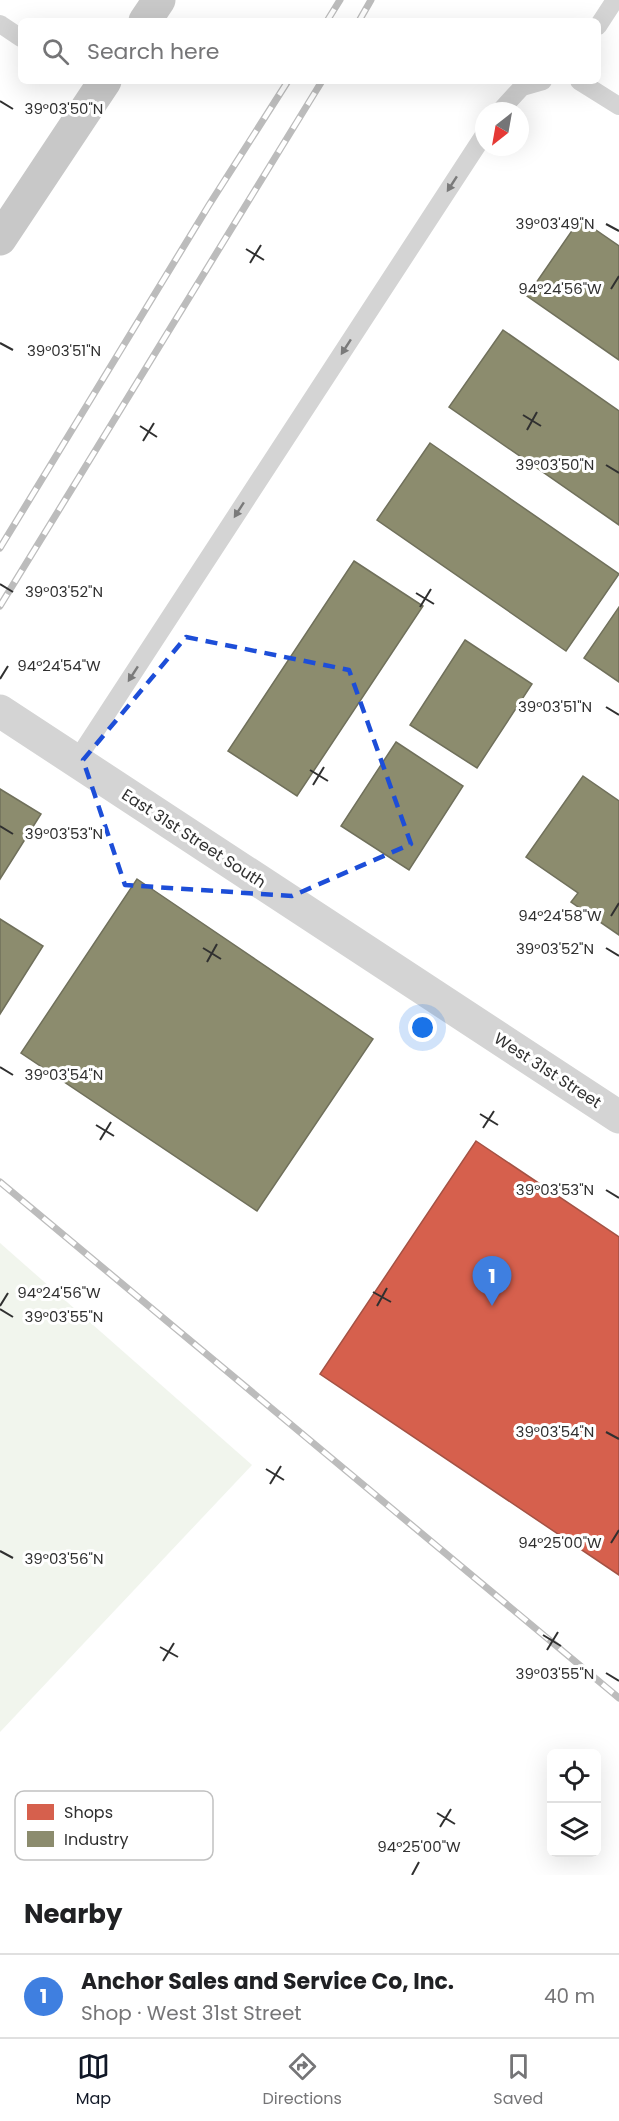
<!DOCTYPE html>
<html lang="en">
<head>
<meta charset="utf-8">
<style>
	:root { --surface:#fff; --page:#f6f6f6; --text:#202124; --muted:#757577; --line:#e0e0e0; --accent:#111827 }
	body { margin:0; font-family:Poppins,sans-serif; background:var(--page); color:var(--text) }
	.controls { position:absolute; right:18px; bottom:18px; display:grid; overflow:hidden; border-radius:9px; box-shadow:0 6px 24px #0002 }
	.controls button { width:54px; height:54px; display:grid; place-items:center; padding:0; border:0; border-bottom:2px solid var(--line); background:var(--surface); color:var(--text); font:30px sans-serif }
	.compass { position:absolute; left:475px; top:102px; width:54px; height:54px; border-radius:50%; background:var(--surface); box-shadow:0 6px 24px #0002; rotate:211deg }
	.you { position:absolute; left:423px; top:1028px; width:21px; height:21px; margin:-15px; border:4px solid #fff; border-radius:50%; background:#1a73e8; box-shadow:0 0 0 9px #1a73e833 }
	.badge { display:grid; place-items:center; width:39px; height:39px; border-radius:50%; background:var(--accent); color:#fff; font-size:20px; font-weight:700 }
	.pin { position:absolute; translate:-50% -50px; filter:drop-shadow(0 2px 3px #0008) }
	.pin::after { content:''; position:absolute; top:32px; width:21px; height:18px; background:inherit; clip-path:polygon(0 0,100% 0,50% 100%) }
	.list { margin:0; padding:0; list-style:none }
	h2 { display:flex; justify-content:space-between; align-items:center; height:78px; margin:0; padding:0 24px; font-size:26px }
	h2 small { font-size:20px; font-weight:400; color:var(--muted) }
	.list li { display:grid; grid-template-columns:39px 1fr auto; gap:18px; align-items:center; box-sizing:border-box; height:84px; padding:0 24px; border-top:2px solid var(--line) }
	.list b { display:block; font-size:22px; white-space:nowrap }
	.list p { margin:0; font-size:20px; white-space:nowrap; color:var(--muted) }
	.list em { font-size:20px; font-style:normal; color:var(--muted) }
	.icon { flex:none; width:33px; height:33px; fill:none; stroke:currentColor; stroke-width:2; stroke-linecap:round; stroke-linejoin:round }
	.map { position:relative; flex:none; width:619px; height:1875px; overflow:hidden }
	.search { position:absolute; background:var(--surface); box-shadow:0 6px 24px #0002; left:18px; right:18px; top:18px; height:66px; display:flex; align-items:center; gap:15px; box-sizing:border-box; padding:0 21px; border-radius:9px; color:var(--muted); font-size:22px }
	.sheet { height:162px; background:var(--surface) }
	nav { display:flex; justify-content:space-around; align-items:center; box-sizing:border-box; height:84px; border-top:2px solid var(--line); background:var(--surface); font-size:16px; color:var(--muted) }
	nav a { display:grid; justify-items:center; gap:3px }
	nav .on { color:var(--accent) }
	.map>svg:first-child { display:block }
	.green { fill:#f1f5ed }
	.shops { fill:#d6604d; stroke:#a45244; stroke-width:1.5 }
	.industry { fill:#8c8c6e; stroke:#70705b; stroke-width:1.5 }
	.lines { fill:none; stroke-linecap:round; stroke-linejoin:round }
	.lane { stroke:#d4d4d4; stroke-width:18 }
	.street { stroke:#d4d4d4; stroke-width:33 }
	.primary { stroke:#c8c8c8; stroke-width:33 }
	.rail-casing { stroke:#bcbcbc; stroke-width:7 }
	.rail { stroke:#fff; stroke-width:4.5; stroke-dasharray:14; stroke-linecap:butt }
	.oneway { fill:#7a7a7a }
	.marked { fill:none; stroke:#1d4ed8; stroke-width:4.5; stroke-dasharray:12 8; stroke-linejoin:round }
	.ticks { fill:none; stroke:#303030; stroke-width:2 }
	.labels { text-anchor:middle; stroke-width:6; stroke-linejoin:round; paint-order:stroke }
	.street-label { font-size:16px; fill:#303030; stroke:#fff }
	.key { fill:#fff; stroke:#c1c1c1; stroke-width:1.5 }
	.key-label { font-size:16px; fill:#303030 }
	.ticks-label { font-size:15px; text-anchor:middle; fill:#303030; stroke:#fff; stroke-width:6; stroke-linejoin:round; paint-order:stroke }
</style>
</head>
<body>
<div class="map">
<svg width="619" height="1875" viewBox="0 0 619 1875">
	<rect width="100%" height="100%" fill="#fff"/>
	<path class="green" d="M0,1243L252,1465L0,1732Z"/>
	<path class="shops" d="M476,1141L619,1237V1575L320,1374Z"/>
	<g class="industry">
		<path d="M580,219L619,246V360L527,296Z"/>
		<path d="M503,330L619,411V525L449,407Z"/>
		<path d="M430,443L619,574L566,651L377,520Z"/>
		<path d="M354,561L423,606L297,796L228,751Z"/>
		<path d="M619,607V682L584,658Z"/>
		<path d="M465,640L532,684L477,768L410,725Z"/>
		<path d="M396,742L463,786L409,870L341,826Z"/>
		<path d="M583,776L619,801V935L571,902L578,893L526,857Z"/>
		<path d="M0,789L41,814L0,879Z"/>
		<path d="M137,879L373,1039L257,1211L21,1053Z"/>
		<path d="M0,919L43,946L0,1014Z"/>
	</g>
	<g class="lines">
		<g class="lane">
			<path d="M0,24L21,38"/>
			<path d="M598,26L615,0"/>
			<path d="M579,81L619,106"/>
			<path d="M500,111L522,87L543,81"/>
			<path d="M76,761L484,135"/>
		</g>
		<path class="street" d="M0,711L619,1117"/>
		<g class="primary">
			<path d="M145,21L159,0"/>
			<path d="M0,239L105,81"/>
		</g>
		<defs>
			<g id="rail">
				<path d="M327,21L340,0"/>
				<path d="M359,21L371,0"/>
				<path d="M0,548L209,205L288,81"/>
				<path d="M0,606L322,81"/>
				<path d="M0,1182L619,1698"/>
			</g>
		</defs>
		<use href="#rail" class="rail-casing"/>
		<use href="#rail" class="rail"/>
	</g>
	<defs><path id="oneway-solid" d="M-6-.8H1V-3.2L6.5 0L1 3.2V.8H-6Z" transform="scale(1.5)"/></defs>
	<g class="oneway">
		<use href="#oneway-solid" transform="translate(452 184) rotate(123)"/>
		<use href="#oneway-solid" transform="translate(346 347) rotate(123)"/>
		<use href="#oneway-solid" transform="translate(239 510) rotate(123)"/>
		<use href="#oneway-solid" transform="translate(133 674) rotate(123)"/>
	</g>
	<path class="marked" d="M186,637L349,670L411,844L292,896L125,885L83,760Z"/>
	<path class="ticks" d="M0,101L13,109M606,224L619,231M246,249L264,260M250,263L261,245M611,289L619,276M0,343L13,350M523,415L541,426M140,426L157,437M527,430L537,412M143,441L154,423M606,465L619,473M0,584L13,592M416,593L434,604M420,607L431,589M0,679L8,666M606,707L619,715M310,770L328,781M313,785L324,767M0,826L13,834M611,916L619,903M203,948L221,959M606,948L619,956M207,962L217,944M0,1067L13,1075M480,1114L498,1125M96,1125L114,1136M483,1128L494,1111M100,1140L111,1122M606,1190L619,1198M373,1292L391,1302M0,1306L8,1293M377,1306L387,1288M0,1309L13,1317M606,1432L619,1439M266,1469L284,1480M270,1484L281,1466M611,1543L619,1530M0,1551L13,1558M543,1635L561,1646M160,1647L178,1657M547,1650L558,1632M163,1661L174,1643M606,1673L619,1681M437,1813L455,1824M440,1827L451,1809M412,1875L419,1862"/>
	<g class="labels">
		<g class="street-label">
			<text transform="translate(194 838) rotate(33)" y="6">East 31st Street South</text>
			<text transform="translate(548 1070) rotate(33)" y="6">West 31st Street</text>
		</g>
	</g>
	<rect x="15" y="1791" width="198" height="69" rx="9" class="key"/>
	<rect x="27" y="1804" width="27" height="16" fill="#d6604d"/>
	<rect x="27" y="1831" width="27" height="16" fill="#8c8c6e"/>
	<g class="key-label">
		<text x="64" y="1818">Shops</text>
		<text x="64" y="1845">Industry</text>
	</g>
	<g class="ticks-label">
		<text x="64" y="114">39°03'50"N</text>
		<text x="555" y="229">39°03'49"N</text>
		<text x="560" y="294">94°24'56"W</text>
		<text x="64" y="356">39°03'51"N</text>
		<text x="555" y="470">39°03'50"N</text>
		<text x="64" y="597">39°03'52"N</text>
		<text x="59" y="671">94°24'54"W</text>
		<text x="555" y="712">39°03'51"N</text>
		<text x="64" y="839">39°03'53"N</text>
		<text x="560" y="921">94°24'58"W</text>
		<text x="555" y="954">39°03'52"N</text>
		<text x="64" y="1080">39°03'54"N</text>
		<text x="555" y="1195">39°03'53"N</text>
		<text x="59" y="1298">94°24'56"W</text>
		<text x="64" y="1322">39°03'55"N</text>
		<text x="555" y="1437">39°03'54"N</text>
		<text x="560" y="1548">94°25'00"W</text>
		<text x="64" y="1564">39°03'56"N</text>
		<text x="555" y="1679">39°03'55"N</text>
		<text x="419" y="1852">94°25'00"W</text>
	</g>
</svg>
<div class="controls">
<button><svg class="icon" aria-label="locate" viewBox="0 0 24 24"><circle cx="12" cy="12" r="6"/><path d="M12 2v4M12 18v4M2 12h4M18 12h4"/></svg></button>
<button><svg class="icon" aria-label="layers" viewBox="0 0 24 24"><path d="M12 4l9 5-9 5-9-5zM3 14l9 5 9-5"/></svg></button>
</div>
<svg class="compass" viewBox="-18 -18 36 36"><path d="M0-13l5 13h-10z" fill="#e53935"/><path d="M0 13l5-13h-10z" fill="#757577"/></svg>
<div class="you"></div>
<div class="pin badge" style="left:492px;top:1306px;background:#3f7fe0">1</div>
<div class="search"><svg class="icon" aria-label="search" viewBox="0 0 24 24"><circle cx="10" cy="10" r="6"/><path d="M15 15l6 6"/></svg>Search here</div>
</div>
<section class="sheet">
<h2>Nearby<small></small></h2>
<ul class="list">
<li><span class="badge" style="background:#3f7fe0">1</span><div><b>Anchor Sales and Service Co, Inc.</b><p>Shop · West 31st Street</p></div><em>40 m</em></li>
</ul>
</section>
<nav>
<a class="on"><svg class="icon" aria-label="map" viewBox="0 0 24 24"><path d="M3 6l6-2 6 2 6-2v14l-6 2-6-2-6 2zM9 4v14M15 6v14"/></svg>Map</a>
<a><svg class="icon" aria-label="directions" viewBox="0 0 24 24"><path d="M12 3l9 9-9 9-9-9zM9 14v-3h6M13 9l2 2-2 2"/></svg>Directions</a>
<a><svg class="icon" aria-label="saved" viewBox="0 0 24 24"><path d="M7 4h10v16l-5-4-5 4z"/></svg>Saved</a>
</nav>
</body>
</html>
